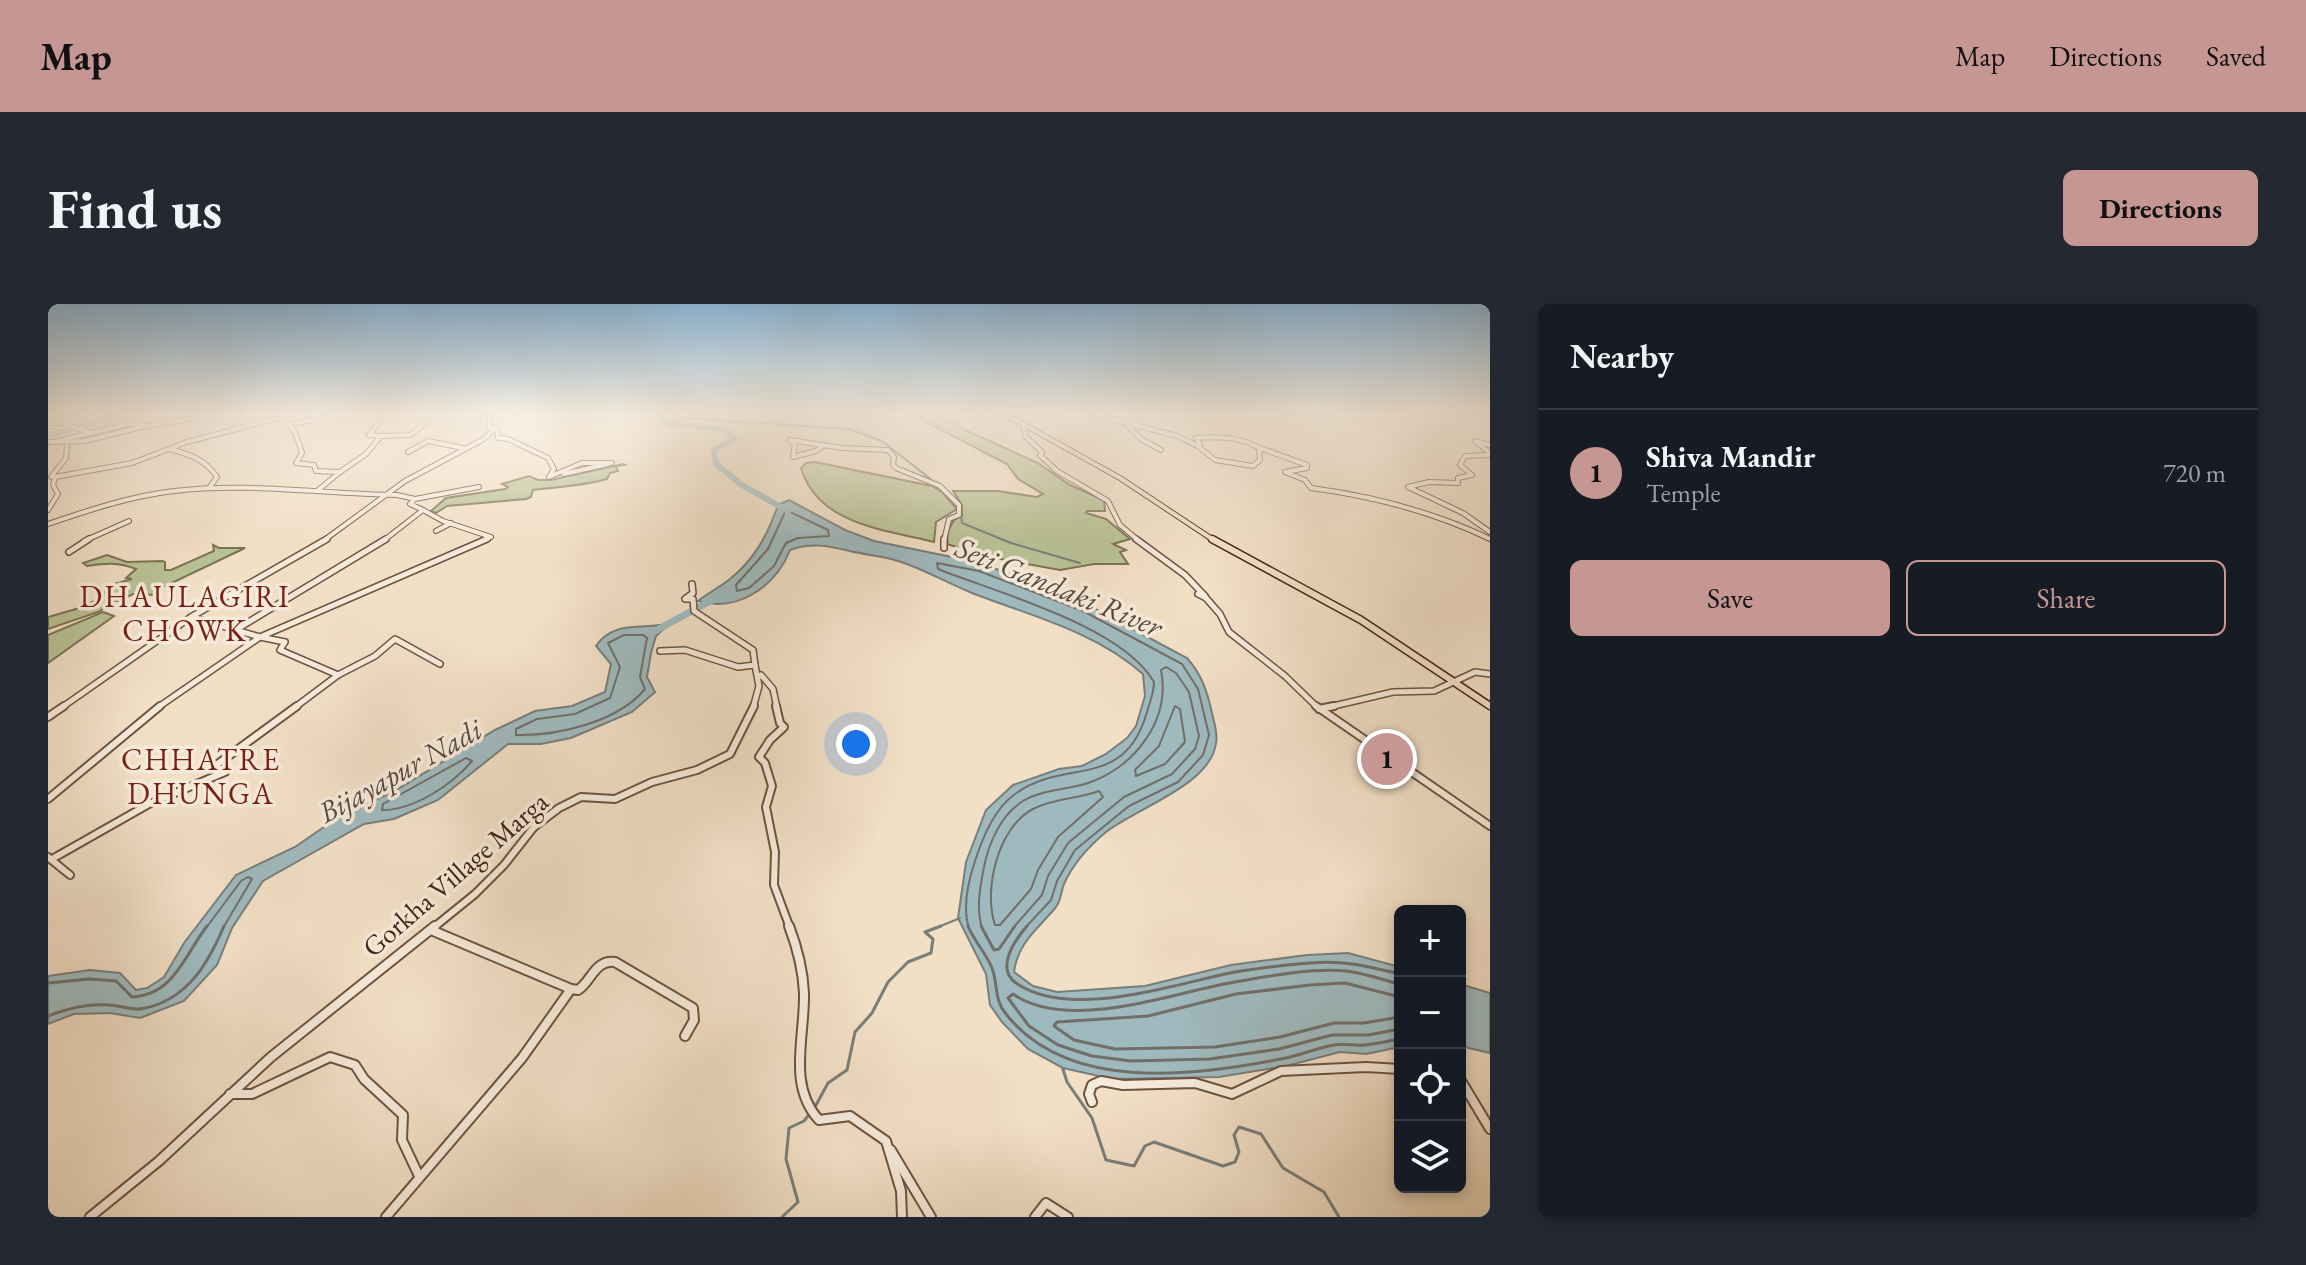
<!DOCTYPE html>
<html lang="en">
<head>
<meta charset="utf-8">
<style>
	:root { --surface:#171b24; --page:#242831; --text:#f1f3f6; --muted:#9ea1a6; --line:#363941; --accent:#c59692 }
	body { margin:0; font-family:"EB Garamond",serif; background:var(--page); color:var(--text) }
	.controls { position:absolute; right:24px; bottom:24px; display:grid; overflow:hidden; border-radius:12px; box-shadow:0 4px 12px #0003 }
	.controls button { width:72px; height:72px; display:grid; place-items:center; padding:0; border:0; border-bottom:2px solid var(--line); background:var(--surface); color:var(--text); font:40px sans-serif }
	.you { position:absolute; left:808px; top:440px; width:28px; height:28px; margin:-20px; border:6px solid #fff; border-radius:50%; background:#1a73e8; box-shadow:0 0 0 12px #1a73e833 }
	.badge { display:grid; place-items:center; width:52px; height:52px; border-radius:50%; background:var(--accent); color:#111; font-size:26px; font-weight:700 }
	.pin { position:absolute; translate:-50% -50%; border:4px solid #fff; box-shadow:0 2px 8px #0006 }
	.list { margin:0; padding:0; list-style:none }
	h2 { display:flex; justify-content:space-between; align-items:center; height:104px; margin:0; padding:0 32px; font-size:34px }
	h2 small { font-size:26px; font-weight:400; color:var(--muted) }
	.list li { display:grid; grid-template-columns:52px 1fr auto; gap:24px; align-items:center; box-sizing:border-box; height:128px; padding:0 32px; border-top:2px solid var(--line) }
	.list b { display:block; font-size:30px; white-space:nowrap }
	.list p { margin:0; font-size:26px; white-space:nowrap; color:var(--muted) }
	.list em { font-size:26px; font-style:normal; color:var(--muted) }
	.actions { display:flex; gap:16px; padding:24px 32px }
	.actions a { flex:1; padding:18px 0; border:2px solid var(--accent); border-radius:12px; text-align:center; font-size:28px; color:var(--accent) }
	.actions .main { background:var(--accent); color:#111 }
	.icon { flex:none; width:44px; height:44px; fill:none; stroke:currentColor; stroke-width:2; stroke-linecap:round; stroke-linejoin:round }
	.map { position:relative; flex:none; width:1442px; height:913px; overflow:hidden; border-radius:12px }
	header { display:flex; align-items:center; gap:48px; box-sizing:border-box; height:112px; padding:0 40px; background:var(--accent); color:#111 }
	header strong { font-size:38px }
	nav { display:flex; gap:44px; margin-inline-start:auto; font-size:28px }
	.intro { display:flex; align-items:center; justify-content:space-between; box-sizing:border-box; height:192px; padding:0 48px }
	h1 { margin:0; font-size:56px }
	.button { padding:20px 36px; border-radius:12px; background:var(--accent); color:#111; font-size:28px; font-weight:700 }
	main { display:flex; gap:48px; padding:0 48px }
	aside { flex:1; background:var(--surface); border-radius:12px; box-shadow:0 4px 12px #0003 }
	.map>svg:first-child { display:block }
	.green { fill:#b9c296; stroke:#7d7354; stroke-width:2 }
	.water { fill:#9fbabf; stroke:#797e7a; stroke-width:2 }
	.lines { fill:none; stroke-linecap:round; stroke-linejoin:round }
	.shore-far1 { stroke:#706f69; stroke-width:2 }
	.shore { stroke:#706f69; stroke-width:3 }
	.stream-far1 { stroke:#797e7a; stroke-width:2 }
	.stream { stroke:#797e7a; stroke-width:3 }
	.river-far1 { stroke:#9fbabf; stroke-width:6 }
	.river { stroke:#9fbabf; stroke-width:7 }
	.minor-far3-casing { stroke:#6d5340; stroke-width:6 }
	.minor-far2-casing { stroke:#6d5340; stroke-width:8 }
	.minor-far1-casing { stroke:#6d5340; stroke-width:10 }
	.minor-casing { stroke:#6d5340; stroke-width:12 }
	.major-far1-casing { stroke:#412413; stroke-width:6 }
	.major-casing { stroke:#412413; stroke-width:9 }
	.minor-far3 { stroke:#f6eada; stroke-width:4 }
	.minor-far2 { stroke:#f6eada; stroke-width:5 }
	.minor-far1 { stroke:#f6eada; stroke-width:6 }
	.minor { stroke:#f6eada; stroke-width:8 }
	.major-far1 { stroke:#f1dfc6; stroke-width:4 }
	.major { stroke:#f1dfc6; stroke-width:6 }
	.labels { text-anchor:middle; stroke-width:7; stroke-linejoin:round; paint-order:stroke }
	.street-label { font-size:28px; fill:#412413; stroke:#f6eada }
	.water-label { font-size:30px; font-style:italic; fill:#584a3e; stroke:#f6eada }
	.neighbourhood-label { font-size:30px; letter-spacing:2px; fill:#7a1f14; stroke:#f6eada }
</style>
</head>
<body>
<header>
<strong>Map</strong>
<nav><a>Map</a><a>Directions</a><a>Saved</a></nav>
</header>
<div class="intro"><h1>Find us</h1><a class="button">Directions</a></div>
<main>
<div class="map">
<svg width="1442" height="913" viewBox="0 0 1442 913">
	<rect width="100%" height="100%" fill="#f1dfc6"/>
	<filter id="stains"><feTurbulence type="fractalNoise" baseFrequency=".0025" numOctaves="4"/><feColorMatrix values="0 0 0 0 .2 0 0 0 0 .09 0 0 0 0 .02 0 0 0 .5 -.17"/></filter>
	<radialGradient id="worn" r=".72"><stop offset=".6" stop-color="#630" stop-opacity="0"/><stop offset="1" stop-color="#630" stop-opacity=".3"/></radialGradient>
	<g class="green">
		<path d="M867,110H891L915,125L990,159L1022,181L1056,196L1057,207H1039L1038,209L1058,215L1082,235L1065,240L1078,246L1072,248L1080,260H1046L1012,266L936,252L899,240L900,227L906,216L914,212V201L905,187H950L989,193L995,190L970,175L959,160L874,116Z"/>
		<path d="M767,158L884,182L894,188L909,205L888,218L886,238C838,226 770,221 753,164L758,159Z"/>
		<path d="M575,160L577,161L568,162L570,167L562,169L559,175C535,182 510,183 485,186L483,193L478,195L399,202L388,209L383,207L398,194L457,185L460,183L454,180L481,172L490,176H503Z"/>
		<path d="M165,241L171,244H197L113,284L107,291L85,290L70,297L62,296L53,307L0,325V313L35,303L53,293L63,281L84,275L78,274L88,265C70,258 58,259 39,262L35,259L59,251L79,258L114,257L117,258V266H123L166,247Z"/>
		<path d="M55,308L66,312L0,359V331Z"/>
	</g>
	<g class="water">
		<path d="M741,196L797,226L826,237L933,259L1038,300L1139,354C1154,371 1159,387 1164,409C1166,418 1170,429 1168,439C1163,481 1088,504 1058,528C1041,542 1025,560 1016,580C1013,588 1013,596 1008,603C990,625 970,638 966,668L985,682L1009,688L1097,682L1183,661L1259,651L1300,649L1352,663V743L1318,750L1292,748L1238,762L1171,773L1064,775L1015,764L980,745L954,718L942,701L938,670L910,614L918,558L938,506L965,481L1011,465L1034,462L1058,450L1079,434L1088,422L1097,392L1095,370C1046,327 983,312 924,289C899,279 876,265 850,257C835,252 818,251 802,247C781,242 763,238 742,246C728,282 690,309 650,297C660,289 672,283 682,275C707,255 720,230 730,201Z"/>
		<path d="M612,321L618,323L608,332L603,349L599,373L607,388L584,408L523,434L493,440H460L390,496L346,515L316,520L215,577L184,624L169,661L136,697L92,714L62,709L26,710L0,720V672L42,666L72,669L88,686L99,684L116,673L136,639L188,571L247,543L286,516L348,486L447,426L487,407L524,402L557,388L563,360L548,342C563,319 588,324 612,321Z"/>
		<path d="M1412,680L1442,689V749L1412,742Z"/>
	</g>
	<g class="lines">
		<g class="shore-far1">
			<path d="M738,206L780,226L781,232L750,234L738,239L726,262L701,284L689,287L688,281L720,245Z"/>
			<path d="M576,331H595L599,334L592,373L597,385C570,418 509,432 468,431V425L489,415L527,410L562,394L572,363L560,339Z"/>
			<path d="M1127,402L1132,405L1137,438L1117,460L1088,472L1087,466L1111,442Z"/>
			<path d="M418,454L424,457C404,481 366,506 334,506L335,500Z"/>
			<path d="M1051,487L1055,493L1010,533L990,566L983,585L952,621H947C935,586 950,523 985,505C1006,494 1030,495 1051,487Z"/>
			<path d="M158,624L193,577L200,573L204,575L175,624"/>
			<path d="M921,624C914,603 920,578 927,557C935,533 946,505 967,490C1017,453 1076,488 1099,408C1102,397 1106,389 1106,378C1074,322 950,289 890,265L889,259L931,267L1035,307L1134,360L1150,385L1161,431L1155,451L1130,478L1081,502L1027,546L1009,577L1003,596L977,624"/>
			<path d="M934,624C928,604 932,583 936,563C941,538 953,511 975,497C995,485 1019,486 1040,479C1086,464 1123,416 1113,366L1118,363L1128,369L1141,388L1151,432L1147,445L1124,470L1076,493L1020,539L1000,572L994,591L965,624"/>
		</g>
		<g class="shore">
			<path d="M920,622C926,637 938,649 944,664C950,680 946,696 958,710C1020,789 1146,772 1233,755C1251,752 1268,744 1286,741C1296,739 1306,742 1316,741C1328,740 1340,737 1352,735"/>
			<path d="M933,622L946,646L951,645L967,622"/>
			<path d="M979,622C967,636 947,664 968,679C1021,716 1123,681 1182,669C1208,664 1236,661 1262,659C1296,656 1319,662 1352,670"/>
			<path d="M0,679L41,675L68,677L84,693C126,691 136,652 159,622"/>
			<path d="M1352,680C1335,676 1316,669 1298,667C1263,664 1221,672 1187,678C1126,688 1021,729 965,690L960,694L981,722L1010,741L1044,752L1083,757L1162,755L1231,745L1284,731H1320L1352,725"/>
			<path d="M1352,693L1297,679L1262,681L1188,690L1100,712L1009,718L1006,722L1026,736L1067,745L1167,743L1232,733L1286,719H1316L1352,713"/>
			<path d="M0,712C21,704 38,700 61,701C71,701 82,706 92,705C138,698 160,660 176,622"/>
		</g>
		<g class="stream-far1">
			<path d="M629,110L636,114L801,125L834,137L885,177"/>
			<path d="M912,203L914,219L963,239L1032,259"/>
			<path d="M888,624L912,614"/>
		</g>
		<g class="stream">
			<path d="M1015,765L1019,778L1044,814L1058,856L1086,862L1097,842L1106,838L1175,862L1187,858L1191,848L1186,831L1191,823L1213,830L1235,864L1276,888L1291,913"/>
			<path d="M767,803L780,779L799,766L807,728L824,709L840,678L860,658L883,649L885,635L877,628L893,622"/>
			<path d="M734,913L750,898L738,855L741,824L756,817L763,808"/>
		</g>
		<g class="river-far1">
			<path d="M612,110L613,116L621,120L677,125L686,134L666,146L668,160L694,181L740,207"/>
			<path d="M0,132L76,110"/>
		</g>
		<path class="river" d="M605,328L666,295"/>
		<defs>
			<g id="minor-far3">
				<path d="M196,110H215"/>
				<path d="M949,110L963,114"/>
				<path d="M1045,110L1129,132L1150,142L1167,156L1205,162L1212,156L1211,146L1215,145L1259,161V164L1237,168L1257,176L1263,184C1324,192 1386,208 1442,235"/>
				<path d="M0,119H13L41,128"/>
				<path d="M243,120L299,110"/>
				<path d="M975,121L978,133L994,148L992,151L1009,167L1060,197L1072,221L1091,237"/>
				<path d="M1079,121L1093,135L1113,146"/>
				<path d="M449,126L450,134L460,135L500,154L506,165L501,173L534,159H564"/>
				<path d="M333,132L362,131L389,110"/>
				<path d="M742,136L794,144L840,146L846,153L845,161L848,164L892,182L911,201V211L901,215L896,237"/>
				<path d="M10,137L85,119L95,122"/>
				<path d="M2,138L37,137L93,123L173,110"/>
				<path d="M744,138L747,139L745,153L768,147L776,141"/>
				<path d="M1152,140L1148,134C1170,132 1194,133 1213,145"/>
				<path d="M1442,141L1427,137L1442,149"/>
				<path d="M121,145C141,150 157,155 169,173L161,184"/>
				<path d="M360,148L380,137L415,144"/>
				<path d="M1442,151L1417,152L1412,161L1424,171L1410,174V179L1381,178L1360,183L1415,209L1442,228"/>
				<path d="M292,168L318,150L333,132L321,131L338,110"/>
				<path d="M516,170L560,160"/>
				<path d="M3,173L18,154L19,141"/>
				<path d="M367,195L431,183"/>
				<path d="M0,206L10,190L5,181L7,173L84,159L139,138L230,114C247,120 249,133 254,149L248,159L266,161L268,167L292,168L269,187"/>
				<path d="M375,206L395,217L443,233L434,237"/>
				<path d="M0,220C41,206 83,192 126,187C200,178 275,190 349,191L367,195L362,200L375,206L335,237"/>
				<path d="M388,227L403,219"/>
				<path d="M36,237L81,217"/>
				<path d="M275,237L357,177L436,135L447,124H441L443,110"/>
			</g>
			<g id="minor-far2">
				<path d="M896,235V244"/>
				<path d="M1088,235L1137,271L1157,292"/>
				<path d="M21,248L41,235"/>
				<path d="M644,280L645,289L637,295H645L646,307L705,346L707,361"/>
				<path d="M1150,290L1158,294L1172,310L1181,328L1237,372L1270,404"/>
				<path d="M189,325L338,235"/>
				<path d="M212,333L439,235"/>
				<path d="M212,333L237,338L232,346L290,371L246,404"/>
				<path d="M612,347L637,346L690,363L707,361L711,382L705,404"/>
				<path d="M290,371L327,352L347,335L392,360"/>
				<path d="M713,371L725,385L729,404"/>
				<path d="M13,404L143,313L279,235"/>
				<path d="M109,404L212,333L143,313"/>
				<path d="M1277,404L1345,388L1386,387L1427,368L1442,370"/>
			</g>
			<g id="minor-far1">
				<path d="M728,402L732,419L736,423L722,436L711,453L717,459L724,482L718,503L727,548L726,581L742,624"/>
				<path d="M1268,402L1442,522"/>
				<path d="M1271,405L1286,402"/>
				<path d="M0,413L16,402"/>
				<path d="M0,495L112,402"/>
				<path d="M0,553L22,571"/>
				<path d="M4,555L101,500L177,468L167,462L249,402"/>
				<path d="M385,624L427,590L456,561L486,523L511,504L533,493L567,495L604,478L649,466L682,450L706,402"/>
			</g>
			<g id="minor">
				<path d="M741,622C749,643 755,666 756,689C757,733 739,781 771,816L802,812L838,837L853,887L854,913"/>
				<path d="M383,626L523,685"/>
				<path d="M1412,775L1442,825"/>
				<path d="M182,790H204L282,753L307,761L316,775L355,811L354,836L371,872"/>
				<path d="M1044,798L1041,790L1044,781L1053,777L1075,781L1147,779L1184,790L1233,767L1318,763L1352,765"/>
				<path d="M843,846L883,913"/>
				<path d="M42,913L111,857L223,753L387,622"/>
				<path d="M338,913L474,754L523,685L530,686C543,678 547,655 567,658L645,704L646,716L637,732"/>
				<path d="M987,913L998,899L1020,913"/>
			</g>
			<path id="major-far1" d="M957,110L1072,174L1167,237"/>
			<path id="major" d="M1164,235L1313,316L1442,402"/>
		</defs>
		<use href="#minor-far3" class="minor-far3-casing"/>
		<use href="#minor-far2" class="minor-far2-casing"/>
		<use href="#minor-far1" class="minor-far1-casing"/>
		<use href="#minor" class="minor-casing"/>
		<use href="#major-far1" class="major-far1-casing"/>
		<use href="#major" class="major-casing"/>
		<use href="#minor-far3" class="minor-far3"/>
		<use href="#minor-far2" class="minor-far2"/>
		<use href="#minor-far1" class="minor-far1"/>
		<use href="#minor" class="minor"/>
		<use href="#major-far1" class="major-far1"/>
		<use href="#major" class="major"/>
	</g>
	<linearGradient id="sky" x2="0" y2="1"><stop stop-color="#8bb6d8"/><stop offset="0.46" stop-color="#f9f1e5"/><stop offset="1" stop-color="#f9f1e5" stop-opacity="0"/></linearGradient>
	<rect width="1442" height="237" fill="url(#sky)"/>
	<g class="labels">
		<g class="street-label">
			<text transform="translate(407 570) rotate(-41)" y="10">Gorkha Village Marga</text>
		</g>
		<g class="water-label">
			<text transform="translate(1011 283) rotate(22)" y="10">Seti Gandaki River</text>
			<text transform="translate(352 467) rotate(-29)" y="10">Bijayapur Nadi</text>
		</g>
		<g class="neighbourhood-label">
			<text x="137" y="303">DHAULAGIRI<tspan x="137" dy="34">CHOWK</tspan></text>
			<text x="153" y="466">CHHATRE<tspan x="153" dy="34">DHUNGA</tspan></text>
		</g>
	</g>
	<rect width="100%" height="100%" filter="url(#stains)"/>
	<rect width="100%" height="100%" fill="url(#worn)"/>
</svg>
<div class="controls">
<button>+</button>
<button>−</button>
<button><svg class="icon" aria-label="locate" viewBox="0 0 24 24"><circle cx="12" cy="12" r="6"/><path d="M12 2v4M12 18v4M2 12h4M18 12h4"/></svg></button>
<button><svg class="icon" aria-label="layers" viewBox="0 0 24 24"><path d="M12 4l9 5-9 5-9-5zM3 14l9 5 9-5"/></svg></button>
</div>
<div class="you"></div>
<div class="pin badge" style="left:1339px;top:455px">1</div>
</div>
<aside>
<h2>Nearby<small></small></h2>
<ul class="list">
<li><span class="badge">1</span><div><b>Shiva Mandir</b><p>Temple</p></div><em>720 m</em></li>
</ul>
<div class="actions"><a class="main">Save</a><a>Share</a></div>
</aside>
</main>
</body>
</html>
